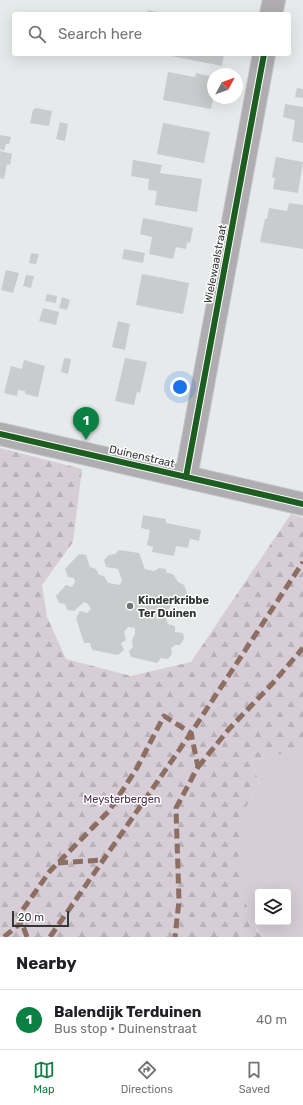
<!DOCTYPE html>
<html lang="en">
<head>
<meta charset="utf-8">
<style>
	:root { --surface:#fff; --page:#f6f6f6; --text:#202124; --muted:#757577; --line:#e0e0e0; --accent:#0b8043 }
	body { margin:0; font-family:Rubik,sans-serif; background:var(--page); color:var(--text) }
	.controls { position:absolute; right:12px; bottom:12px; display:grid; overflow:hidden; border-radius:4px; box-shadow:0 4px 16px #0002 }
	.controls button { width:36px; height:36px; display:grid; place-items:center; padding:0; border:0; border-bottom:1px solid var(--line); background:var(--surface); color:var(--text); font:20px sans-serif }
	.compass { position:absolute; left:207px; top:68px; width:36px; height:36px; border-radius:50%; background:var(--surface); box-shadow:0 4px 16px #0002; rotate:49deg }
	.scale { position:absolute; left:12px; bottom:10px; width:57px; box-sizing:border-box; padding-left:4px; border:2px solid #343636; border-top:0; font-size:11px; line-height:14px; white-space:nowrap; color:#343636; -webkit-text-stroke:3px #fff; paint-order:stroke }
	.you { position:absolute; left:180px; top:387px; width:14px; height:14px; margin:-10px; border:3px solid #fff; border-radius:50%; background:#1a73e8; box-shadow:0 0 0 6px #1a73e833 }
	.badge { display:grid; place-items:center; width:26px; height:26px; border-radius:50%; background:var(--accent); color:#fff; font-size:13px; font-weight:700 }
	.pin { position:absolute; translate:-50% -33px; filter:drop-shadow(0 1px 2px #0008) }
	.pin::after { content:''; position:absolute; top:21px; width:14px; height:12px; background:inherit; clip-path:polygon(0 0,100% 0,50% 100%) }
	.list { margin:0; padding:0; list-style:none }
	h2 { display:flex; justify-content:space-between; align-items:center; height:52px; margin:0; padding:0 16px; font-size:17px }
	h2 small { font-size:13px; font-weight:400; color:var(--muted) }
	.list li { display:grid; grid-template-columns:26px 1fr auto; gap:12px; align-items:center; box-sizing:border-box; height:60px; padding:0 16px; border-top:1px solid var(--line) }
	.list b { display:block; font-size:15px; white-space:nowrap }
	.list p { margin:0; font-size:13px; white-space:nowrap; color:var(--muted) }
	.list em { font-size:13px; font-style:normal; color:var(--muted) }
	.icon { flex:none; width:22px; height:22px; fill:none; stroke:currentColor; stroke-width:2; stroke-linecap:round; stroke-linejoin:round }
	.map { position:relative; flex:none; width:303px; height:937px; overflow:hidden }
	.search { position:absolute; background:var(--surface); box-shadow:0 4px 16px #0002; left:12px; right:12px; top:12px; height:44px; display:flex; align-items:center; gap:10px; box-sizing:border-box; padding:0 14px; border-radius:4px; color:var(--muted); font-size:15px }
	.sheet { height:112px; background:var(--surface) }
	nav { display:flex; justify-content:space-around; align-items:center; box-sizing:border-box; height:56px; border-top:1px solid var(--line); background:var(--surface); font-size:11px; color:var(--muted) }
	nav a { display:grid; justify-items:center; gap:2px }
	nav .on { color:var(--accent) }
	.map>svg:first-child { display:block }
	.forest { fill:url(#forest-firs) }
	.pitch { fill:#d6cdd6; fill-rule:evenodd }
	.building { fill:#c9cccc }
	.lines { fill:none; stroke-linecap:round; stroke-linejoin:round }
	.minor-casing { stroke:#c3c5c5; stroke-width:24 }
	.minor { stroke:#afadaf; stroke-width:22 }
	.quiet { stroke:#8d6e63; stroke-width:5; stroke-dasharray:10 5; stroke-linecap:butt }
	.cycleway-casing { stroke:#fff; stroke-width:8 }
	.cycleway { stroke:#1b5e20; stroke-width:6 }
	.poi-dot { fill:#727575; stroke:#fff; stroke-width:1.5 }
	.labels { text-anchor:middle; stroke-width:3; stroke-linejoin:round; paint-order:stroke }
	.street-label { font-size:11px; fill:#343636; stroke:#fff }
	.poi-label { font-size:11px; font-weight:bold; fill:#343636; stroke:#fff; text-anchor:start }
	.park-label { font-size:11px; fill:#533051; stroke:#fff }
</style>
</head>
<body>
<div class="map">
<svg width="303" height="937" viewBox="0 0 303 937">
	<defs>
		<pattern id="forest-firs" width="22" height="20" patternUnits="userSpaceOnUse"><rect width="22" height="20" fill="#d6cdd6"/><path d="M5 1l3.5 6h-7zM16 11l3.5 6h-7z" fill="#b8b1b8"/></pattern>
	</defs>
	<rect width="100%" height="100%" fill="#e6eaea"/>
	<path class="forest" d="M0,448L82,469L73,542L42,585L47,617L66,659L131,676L191,662L291,514L303,518V750L252,760L259,783L250,798L244,898L257,931L262,937H0Z"/>
	<path class="pitch" d="M303,750V937H262C242,910 236,867 239,834C240,818 250,797 259,783L252,760ZM258,892H288V922H258Z"/>
	<g class="building">
		<path d="M148,10L162,13V14H147Z"/>
		<path d="M172,54H224L222,66L171,56Z"/>
		<path d="M168,72L195,77L196,73L213,77V98L211,109L163,100Z"/>
		<path d="M297,88L303,89V98L295,97Z"/>
		<path d="M285,104L303,107V143L292,141L295,120L283,117Z"/>
		<path d="M36,108L52,111L49,126L30,123L33,110Z"/>
		<path d="M60,122L68,124L65,141L56,139Z"/>
		<path d="M163,123L210,132L204,163L157,154Z"/>
		<path d="M0,135L11,137L9,144H6L4,151L0,149Z"/>
		<path d="M0,151L12,154L10,165L7,164L4,179L0,178Z"/>
		<path d="M276,157L303,162L298,193L273,189L275,178L272,177Z"/>
		<path d="M133,160L162,165L160,173L202,179L197,212L155,205L157,191L148,190L149,179L131,176Z"/>
		<path d="M289,203L303,205V249L260,242L265,219H267L269,208L287,211Z"/>
		<path d="M143,218L193,228L190,243L187,242L186,249L176,247L173,259L149,254L152,237L140,234Z"/>
		<path d="M124,249L145,253L143,263L122,259Z"/>
		<path d="M31,253L39,254L36,264L29,263Z"/>
		<path d="M6,270L19,273L13,293L1,290Z"/>
		<path d="M142,274L189,283L183,314L136,305Z"/>
		<path d="M26,275L34,276L31,288L23,286Z"/>
		<path d="M47,294L57,296L56,303L45,301Z"/>
		<path d="M62,297L70,300L67,310L59,308Z"/>
		<path d="M43,308L59,312L56,325L39,321Z"/>
		<path d="M118,321L130,324L125,350L112,347Z"/>
		<path d="M64,358L71,359L68,374L61,372Z"/>
		<path d="M125,358L147,362L140,393L137,392L134,405L115,401Z"/>
		<path d="M24,360L45,366L38,397L25,394V391L18,390L17,396L4,393L11,366L22,369Z"/>
		<path d="M143,515L166,519V523L201,530L199,541L190,539L188,548L176,546L174,556L152,552L153,547L147,545L150,530L141,528Z"/>
		<path d="M119,550L139,553L145,569L154,571L159,568L166,569L167,573L173,574L178,582L184,585L188,596L181,604H173L169,608L171,612L166,619L168,624L175,626V632L183,633L184,639L180,645H175L171,648L172,654L168,659L161,658L157,663L131,657L129,651L133,647L132,640L135,634V628L128,627L124,632L126,640L121,643L124,650L118,655L92,650L90,643H84L76,618L80,611L87,613L91,609L88,604L84,602L74,611L67,610L65,604L59,603L56,596L66,585L72,587L75,582L74,578L68,577L65,569L79,554L86,555L90,567L96,569L99,575L104,576L108,583L120,585L122,580L118,569L106,567L104,560L109,555L115,554Z"/>
	</g>
	<g class="lines">
		<defs>
			<g id="minor">
				<path d="M271,14L274,0"/>
				<path d="M0,434L303,504"/>
				<path d="M186,477L264,54"/>
			</g>
		</defs>
		<use href="#minor" class="minor-casing"/>
		<use href="#minor" class="minor"/>
		<g class="quiet">
			<path d="M198,767L229,729L272,684L303,648"/>
			<path d="M58,863L103,860"/>
			<path d="M4,937L22,922"/>
			<path d="M27,937L19,915L50,871L109,811L137,768L164,716L191,733L198,767L176,808L179,901L175,937"/>
			<path d="M50,937L191,733L303,562"/>
		</g>
		<defs>
			<g id="cycleway">
				<path d="M0,434L303,504"/>
				<path d="M186,477L264,54"/>
			</g>
		</defs>
		<use href="#cycleway" class="cycleway-casing"/>
		<use href="#cycleway" class="cycleway"/>
	</g>
	<circle class="poi-dot" cx="130" cy="606" r="4"/>
	<g class="labels">
		<g class="street-label">
			<text transform="translate(215 264) rotate(-79)" y="4">Wielewaalstraat</text>
			<text transform="translate(142 456) rotate(13)" y="4">Duinenstraat</text>
		</g>
		<g class="poi-label">
			<text x="138" y="604">Kinderkribbe<tspan x="138" dy="13">Ter Duinen</tspan></text>
		</g>
		<g class="park-label">
			<text x="122" y="803">Meysterbergen</text>
		</g>
	</g>
</svg>
<div class="controls">
<button><svg class="icon" aria-label="layers" viewBox="0 0 24 24"><path d="M12 4l9 5-9 5-9-5zM3 14l9 5 9-5"/></svg></button>
</div>
<svg class="compass" viewBox="-18 -18 36 36"><path d="M0-13l5 13h-10z" fill="#e53935"/><path d="M0 13l5-13h-10z" fill="#757577"/></svg>
<div class="scale">20 m</div>
<div class="you"></div>
<div class="pin badge" style="left:86px;top:440px">1</div>
<div class="search"><svg class="icon" aria-label="search" viewBox="0 0 24 24"><circle cx="10" cy="10" r="6"/><path d="M15 15l6 6"/></svg>Search here</div>
</div>
<section class="sheet">
<h2>Nearby<small></small></h2>
<ul class="list">
<li><span class="badge">1</span><div><b>Balendijk Terduinen</b><p>Bus stop · Duinenstraat</p></div><em>40 m</em></li>
</ul>
</section>
<nav>
<a class="on"><svg class="icon" aria-label="map" viewBox="0 0 24 24"><path d="M3 6l6-2 6 2 6-2v14l-6 2-6-2-6 2zM9 4v14M15 6v14"/></svg>Map</a>
<a><svg class="icon" aria-label="directions" viewBox="0 0 24 24"><path d="M12 3l9 9-9 9-9-9zM9 14v-3h6M13 9l2 2-2 2"/></svg>Directions</a>
<a><svg class="icon" aria-label="saved" viewBox="0 0 24 24"><path d="M7 4h10v16l-5-4-5 4z"/></svg>Saved</a>
</nav>
</body>
</html>
